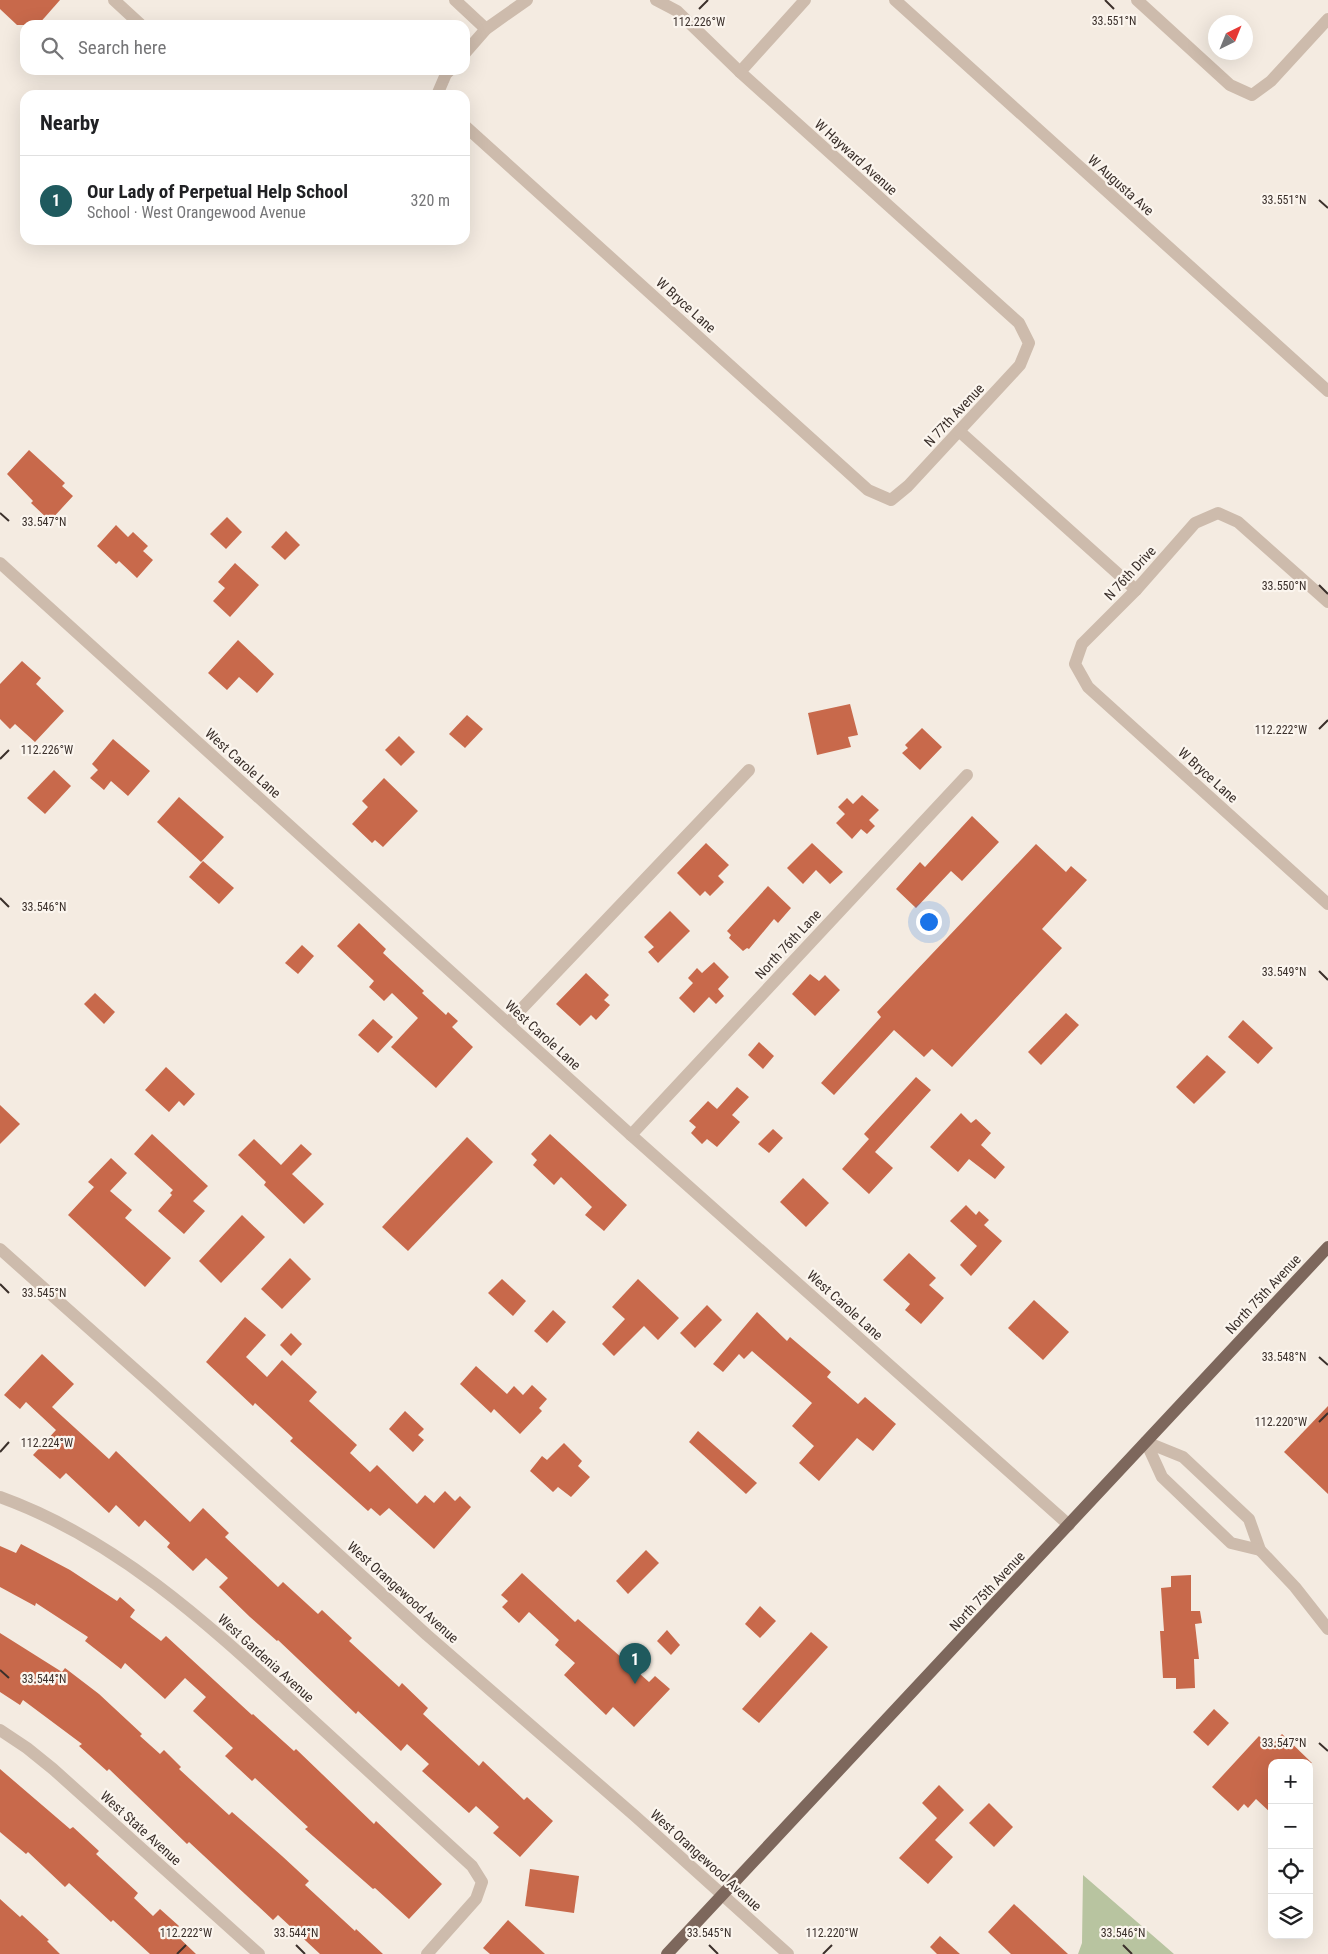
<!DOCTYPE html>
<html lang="en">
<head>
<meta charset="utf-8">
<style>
	:root { --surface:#fff; --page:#f2f2f2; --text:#202124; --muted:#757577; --line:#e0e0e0; --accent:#1f5a5e }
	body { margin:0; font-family:"Roboto Condensed",sans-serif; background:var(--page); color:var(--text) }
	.controls { position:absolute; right:15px; bottom:15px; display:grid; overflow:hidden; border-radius:10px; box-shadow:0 5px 20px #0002 }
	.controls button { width:45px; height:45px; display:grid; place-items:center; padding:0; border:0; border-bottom:1px solid var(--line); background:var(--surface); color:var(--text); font:25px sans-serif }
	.compass { position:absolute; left:1208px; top:15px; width:45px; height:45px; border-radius:50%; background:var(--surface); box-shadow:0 5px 20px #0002; rotate:43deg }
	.you { position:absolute; left:928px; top:921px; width:18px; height:18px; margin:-12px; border:4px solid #fff; border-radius:50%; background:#1a73e8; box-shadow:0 0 0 8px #1a73e833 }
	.badge { display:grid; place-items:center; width:32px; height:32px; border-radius:50%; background:var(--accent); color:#fff; font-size:16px; font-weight:700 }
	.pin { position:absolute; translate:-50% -41px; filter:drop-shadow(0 1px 2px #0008) }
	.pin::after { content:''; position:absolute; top:26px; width:18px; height:15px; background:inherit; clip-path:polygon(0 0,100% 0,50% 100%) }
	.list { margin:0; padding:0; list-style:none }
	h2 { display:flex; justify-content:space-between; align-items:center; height:65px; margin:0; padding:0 20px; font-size:21px }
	h2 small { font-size:16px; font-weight:400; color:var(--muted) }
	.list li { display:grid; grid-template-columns:32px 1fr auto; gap:15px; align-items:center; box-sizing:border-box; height:90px; padding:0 20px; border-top:1px solid var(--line) }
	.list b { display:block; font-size:19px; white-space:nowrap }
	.list p { margin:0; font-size:16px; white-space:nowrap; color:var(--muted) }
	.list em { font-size:16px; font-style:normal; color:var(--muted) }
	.icon { flex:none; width:28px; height:28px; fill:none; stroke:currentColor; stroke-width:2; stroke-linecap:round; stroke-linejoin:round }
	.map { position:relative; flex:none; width:1328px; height:1954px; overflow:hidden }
	.search { position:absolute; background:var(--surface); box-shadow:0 5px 20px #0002; left:20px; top:20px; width:450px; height:55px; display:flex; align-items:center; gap:12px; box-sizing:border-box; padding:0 18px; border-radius:15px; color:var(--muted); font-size:19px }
	.panel { position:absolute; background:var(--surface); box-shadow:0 5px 20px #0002; left:20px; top:90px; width:450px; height:155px; border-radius:15px }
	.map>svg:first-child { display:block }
	.green { fill:#b8c4a0 }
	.building { fill:#c8694b }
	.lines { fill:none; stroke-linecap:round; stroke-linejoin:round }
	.minor { stroke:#cdbbac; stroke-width:12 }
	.major { stroke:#7d675c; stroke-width:12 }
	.ticks { fill:none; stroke:#3b302b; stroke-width:2 }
	.labels { text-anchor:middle; stroke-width:4.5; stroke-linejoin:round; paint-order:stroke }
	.street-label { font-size:14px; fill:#3b302b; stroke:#fbf5ee }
	.ticks-label { font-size:12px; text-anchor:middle; fill:#3b302b; stroke:#fbf5ee; stroke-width:4.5; stroke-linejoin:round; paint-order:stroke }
</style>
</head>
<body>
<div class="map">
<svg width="1328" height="1954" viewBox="0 0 1328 1954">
	<rect width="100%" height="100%" fill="#f4ebe1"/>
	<path class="green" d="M1083,1875L1174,1954H1078L1082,1943Z"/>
	<g class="building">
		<path d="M0,0H60L38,25H17L0,9Z"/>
		<path d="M29,450L65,483L62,486L73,496L50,521L31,503L33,501L7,474Z"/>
		<path d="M227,517L242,532L226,549L210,534Z"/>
		<path d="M116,525L128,537L133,532L148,546L143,551L153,560L137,578L119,561L116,564L97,546Z"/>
		<path d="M286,531L300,545L285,560L271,547Z"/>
		<path d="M235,563L259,585L230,617L213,601L225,588L218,582Z"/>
		<path d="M238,640L274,674L257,693L239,677L227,690L208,673Z"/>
		<path d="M22,661L41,678L36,684L64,711L35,742L15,724L10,729L0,719V684Z"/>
		<path d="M850,704L858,735L848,737L851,747L817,755L808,713Z"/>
		<path d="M467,715L483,729L465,748L449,734Z"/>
		<path d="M922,728L942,747L920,770L902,753L908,748L905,745Z"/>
		<path d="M399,736L415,752L401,766L385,750Z"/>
		<path d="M113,739L150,771L128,796L111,781L104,790L90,778L98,770L92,764Z"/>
		<path d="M54,770L71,786L45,814L27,798Z"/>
		<path d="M384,778L418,811L383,847L375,840L372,843L352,824L368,807L362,801Z"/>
		<path d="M862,795L879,810L869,820L875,826L867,834L861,829L852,839L836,823L845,814L838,807L847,798L853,804Z"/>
		<path d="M179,797L224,837L201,862L157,822Z"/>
		<path d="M972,816L999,842L962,881L951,871L916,908L896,889L920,862L925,867Z"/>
		<path d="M706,843L729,865L718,876L724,882L710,896L705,891L700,896L677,873Z"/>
		<path d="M812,843L843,872L830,884L816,870L803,884L787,868Z"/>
		<path d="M1036,844L1066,872L1071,866L1087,880L1042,929L1062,948L952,1067L932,1049L924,1057L894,1030L834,1095L821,1083L881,1017L877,1012Z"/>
		<path d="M203,861L234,888L219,904L189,877Z"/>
		<path d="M768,886L791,908L778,923L774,919L749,949L747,948L743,951L729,938L731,935L727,931Z"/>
		<path d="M670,911L690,931L658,963L648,952L654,947L644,937Z"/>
		<path d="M359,923L386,949L383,953L424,991L422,993L446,1015L448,1012L458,1021L452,1027L473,1047L436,1088L391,1047L418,1018L392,993L384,1001L369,987L374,981L337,946Z"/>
		<path d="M302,945L314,956L298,974L285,963Z"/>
		<path d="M714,962L729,977L718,989L724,996L716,1004L709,997L694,1013L679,998L693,983L688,978L697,968L702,973Z"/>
		<path d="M586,973L609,995L604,1000L610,1005L596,1020L591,1015L580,1026L556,1004Z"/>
		<path d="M810,974L819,981L825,975L840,990L815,1016L792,994Z"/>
		<path d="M95,993L115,1012L104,1024L84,1004Z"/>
		<path d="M1066,1013L1079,1025L1041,1065L1028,1052Z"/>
		<path d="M373,1019L393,1037L378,1053L358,1035Z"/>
		<path d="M1243,1020L1273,1048L1258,1064L1228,1037Z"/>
		<path d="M759,1042L774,1056L763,1069L748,1055Z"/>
		<path d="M1207,1055L1226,1072L1194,1104L1176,1087Z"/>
		<path d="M166,1067L195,1094L184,1106L179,1101L169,1112L145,1090Z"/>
		<path d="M916,1077L931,1090L875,1152L893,1168L869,1194L842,1169L869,1139L864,1134Z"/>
		<path d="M737,1087L749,1097L732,1115L740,1122L717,1147L707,1139L702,1144L691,1133L696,1127L689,1121L708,1101L717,1109Z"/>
		<path d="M0,1105L20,1124L0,1144Z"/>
		<path d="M961,1113L971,1123L976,1119L991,1133L981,1145L1005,1167L995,1179L969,1159L958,1172L930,1147Z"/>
		<path d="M773,1129L783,1138L769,1153L758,1144Z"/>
		<path d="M152,1134L208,1186L193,1201L205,1211L184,1234L158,1211L172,1195L170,1193L173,1190L134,1154Z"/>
		<path d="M550,1134L627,1205L604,1231L585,1215L592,1207L561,1177L554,1185L533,1165L537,1160L531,1154Z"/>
		<path d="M467,1137L493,1162L408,1251L382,1227Z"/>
		<path d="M254,1139L281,1165L301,1144L312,1154L292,1174L324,1204L304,1224L264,1185L266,1182L238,1155Z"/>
		<path d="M111,1158L127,1173L110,1191L132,1210L125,1218L171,1258L145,1287L68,1215L94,1187L88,1182Z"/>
		<path d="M803,1178L829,1203L806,1227L780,1202Z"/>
		<path d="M966,1205L976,1215L979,1211L989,1220L984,1225L1002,1241L971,1276L960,1265L977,1246L950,1221Z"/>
		<path d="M242,1215L265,1237L221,1283L199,1261Z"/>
		<path d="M909,1253L936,1278L929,1285L944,1298L921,1324L905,1310L910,1304L883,1280Z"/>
		<path d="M290,1258L311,1279L282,1309L261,1289Z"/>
		<path d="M502,1279L526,1301L513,1316L488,1293Z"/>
		<path d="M638,1279L679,1318L658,1340L644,1326L614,1356L602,1344L625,1319L612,1307Z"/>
		<path d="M1034,1300L1069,1332L1043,1360L1008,1328Z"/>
		<path d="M707,1305L722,1320L695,1348L680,1333Z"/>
		<path d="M553,1310L566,1322L547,1343L534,1331Z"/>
		<path d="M757,1312L787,1341L790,1337L831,1372L827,1377L858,1404L865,1397L896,1424L873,1451L857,1438L819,1481L799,1463L814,1446L792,1426L812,1403L752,1351L744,1359L739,1354L723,1372L713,1364Z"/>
		<path d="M245,1317L266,1335L246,1357L267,1377L282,1360L317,1392L309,1401L357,1445L350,1453L370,1472L377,1465L417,1504L425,1495L434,1503L445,1491L455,1501L460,1496L471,1507L434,1549L389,1508L380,1516L371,1508L368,1511L290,1441L293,1438L255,1403L253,1406L206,1362Z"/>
		<path d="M291,1333L302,1344L291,1356L280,1345Z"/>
		<path d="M42,1354L74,1384L52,1407L109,1459L116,1451L190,1522L203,1508L229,1533L225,1537L278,1587L283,1582L318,1614L322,1610L352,1638L349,1641L399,1687L402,1683L428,1708L423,1714L479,1766L483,1761L524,1800L527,1797L553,1821L520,1857L493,1833L499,1827L476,1806L469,1813L422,1771L429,1764L407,1744L401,1751L358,1711L356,1714L278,1640L277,1641L250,1617L219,1587L228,1578L206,1558L193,1571L167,1547L170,1543L145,1520L139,1527L116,1505L109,1513L66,1473L60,1479L33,1455L56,1430L26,1402L20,1409L4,1395Z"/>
		<path d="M476,1366L507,1394L514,1386L523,1395L532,1385L547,1399L539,1408L542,1411L520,1434L494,1409L491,1413L460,1384Z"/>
		<path d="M1328,1406V1494L1284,1452Z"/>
		<path d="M405,1411L424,1429L418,1435L424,1440L413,1452L389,1429Z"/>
		<path d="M698,1431L757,1483L746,1494L689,1442Z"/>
		<path d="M564,1443L582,1461L578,1466L590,1477L571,1497L558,1487L553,1492L530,1471L542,1456L547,1460Z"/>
		<path d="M21,1544L70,1570L117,1601L120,1597L135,1610L130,1617L161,1641L166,1636L252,1715L253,1714L294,1751L296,1749L374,1824L376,1821L442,1884L409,1919L375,1888L373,1889L305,1829L308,1827L255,1778L252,1781L225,1756L233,1748L193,1711L206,1697L185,1678L165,1699L125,1663L121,1669L85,1641L88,1637L36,1603L35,1606L0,1587V1546L16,1553Z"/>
		<path d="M646,1550L659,1563L628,1594L616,1581Z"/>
		<path d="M522,1573L575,1622L578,1619L649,1682L655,1676L670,1689L634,1727L613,1707L606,1715L564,1675L575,1663L555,1645L559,1640L529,1612L519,1623L502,1607L508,1601L501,1595Z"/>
		<path d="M1191,1575V1611H1200L1202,1623L1195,1624L1199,1659H1194L1195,1688L1176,1689V1678H1163L1160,1631H1164L1161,1588L1171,1587V1576Z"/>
		<path d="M760,1606L776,1621L760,1638L745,1624Z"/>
		<path d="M667,1630L680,1645L671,1655L657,1641Z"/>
		<path d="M811,1632L828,1647L759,1723L742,1709Z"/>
		<path d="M0,1633L62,1672L65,1668L99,1694L142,1734L140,1736L160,1754L164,1750L181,1767L179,1769L229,1815L232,1812L282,1856L309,1881L305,1885L355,1931L356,1929L383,1954H320L278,1915L273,1920L189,1842L187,1844L109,1769L107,1771L79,1746L82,1744L23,1700L20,1705L0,1692Z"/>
		<path d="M1214,1709L1229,1723L1208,1746L1193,1732Z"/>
		<path d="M1282,1734L1312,1763H1272V1814L1256,1799L1248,1808L1244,1804L1238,1811L1212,1787L1259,1736L1270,1747Z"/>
		<path d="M0,1769L70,1829L73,1827L99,1851L96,1854L138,1893L134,1898L153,1916L160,1909L179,1926L173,1932L196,1954H150L113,1920L111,1922L69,1883L65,1887L28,1852L26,1854L0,1832Z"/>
		<path d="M939,1785L964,1810L935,1840L953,1857L928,1884L899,1858L937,1818L922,1803Z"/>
		<path d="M989,1803L1013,1827L994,1847L969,1823Z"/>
		<path d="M530,1869L579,1876L574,1913L525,1906Z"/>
		<path d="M0,1899L20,1917L22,1915L49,1940L47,1941L60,1954H0Z"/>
		<path d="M1014,1904L1068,1954H1011L988,1932Z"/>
		<path d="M508,1920L545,1954H490L483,1948Z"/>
		<path d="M940,1936L960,1954H937L930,1947Z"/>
	</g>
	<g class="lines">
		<g class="minor">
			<path d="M114,0L140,24"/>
			<path d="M455,0L486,29"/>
			<path d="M895,0L1328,391"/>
			<path d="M1137,0L1230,85L1252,95L1271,81L1328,19"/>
			<path d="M465,53L486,29L527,0"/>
			<path d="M740,72L805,0"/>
			<path d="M437,95L446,74L450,70"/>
			<path d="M465,126L868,490L891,500L908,486L1020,365L1029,343L1019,323L740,72L677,11L656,0"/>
			<path d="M959,431L1136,590"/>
			<path d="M0,563L631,1135L1069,1525"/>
			<path d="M1328,602L1238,522L1218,513L1195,523L1136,590L1082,644L1075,664L1088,687L1328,904"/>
			<path d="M508,1023L749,770"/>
			<path d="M631,1135L967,775"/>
			<path d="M0,1249L156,1388L427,1635L635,1816L788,1954"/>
			<path d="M1146,1442L1183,1457L1249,1519L1260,1550L1295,1587L1328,1629"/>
			<path d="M1146,1442L1162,1477L1231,1543L1260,1550"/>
			<path d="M0,1497C114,1538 205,1621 293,1702C353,1757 412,1811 472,1866L482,1882L476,1899L427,1954"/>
			<path d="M0,1730L27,1748L53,1769L259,1954"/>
		</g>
		<path class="major" d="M667,1954L1328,1247"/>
	</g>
	<path class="ticks" d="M1105,0L1114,9M699,9L708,0M1319,200L1328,208M0,513L9,521M1319,585L1328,594M1319,729L1328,720M0,759L9,750M0,898L9,907M1319,971L1328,980M0,1284L9,1293M1319,1357L1328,1365M1319,1422L1328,1413M0,1452L9,1442M0,1670L9,1678M1319,1743L1328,1751M296,1945L305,1954M709,1945L718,1954M1123,1945L1132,1954M177,1954L186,1945M823,1954L832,1945"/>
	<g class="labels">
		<g class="street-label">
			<text transform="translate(856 157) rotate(42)" y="5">W Hayward Avenue</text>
			<text transform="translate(1121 185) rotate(42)" y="5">W Augusta Ave</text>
			<text transform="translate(686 305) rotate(42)" y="5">W Bryce Lane</text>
			<text transform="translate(954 415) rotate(-47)" y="5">N 77th Avenue</text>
			<text transform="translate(1130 573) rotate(-47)" y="5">N 76th Drive</text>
			<text transform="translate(243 763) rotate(42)" y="5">West Carole Lane</text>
			<text transform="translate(1208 775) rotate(42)" y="5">W Bryce Lane</text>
			<text transform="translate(788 944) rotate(-47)" y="5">North 76th Lane</text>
			<text transform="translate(543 1035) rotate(42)" y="5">West Carole Lane</text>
			<text transform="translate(1263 1294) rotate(-47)" y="5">North 75th Avenue</text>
			<text transform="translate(845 1305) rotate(42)" y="5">West Carole Lane</text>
			<text transform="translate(987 1591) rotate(-47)" y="5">North 75th Avenue</text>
			<text transform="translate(403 1592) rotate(42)" y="5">West Orangewood Avenue</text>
			<text transform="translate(266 1658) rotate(42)" y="5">West Gardenia Avenue</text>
			<text transform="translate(141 1828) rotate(42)" y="5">West State Avenue</text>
			<text transform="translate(706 1860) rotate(42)" y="5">West Orangewood Avenue</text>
		</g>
	</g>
	<g class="ticks-label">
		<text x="1114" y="25">33.551°N</text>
		<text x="699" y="26">112.226°W</text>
		<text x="1284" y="204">33.551°N</text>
		<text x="44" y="526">33.547°N</text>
		<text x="1284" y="590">33.550°N</text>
		<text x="1281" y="734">112.222°W</text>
		<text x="47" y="754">112.226°W</text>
		<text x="44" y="911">33.546°N</text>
		<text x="1284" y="976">33.549°N</text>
		<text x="44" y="1297">33.545°N</text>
		<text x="1284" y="1361">33.548°N</text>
		<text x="1281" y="1426">112.220°W</text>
		<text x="47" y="1447">112.224°W</text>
		<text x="44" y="1683">33.544°N</text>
		<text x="1284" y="1747">33.547°N</text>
		<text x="186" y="1937">112.222°W</text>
		<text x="832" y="1937">112.220°W</text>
		<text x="296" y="1937">33.544°N</text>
		<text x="709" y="1937">33.545°N</text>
		<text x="1123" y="1937">33.546°N</text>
	</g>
</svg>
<div class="controls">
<button>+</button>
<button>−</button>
<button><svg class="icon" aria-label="locate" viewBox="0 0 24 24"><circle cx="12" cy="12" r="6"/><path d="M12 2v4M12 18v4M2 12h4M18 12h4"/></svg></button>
<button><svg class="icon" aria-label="layers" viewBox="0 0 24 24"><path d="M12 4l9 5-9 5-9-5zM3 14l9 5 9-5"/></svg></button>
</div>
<svg class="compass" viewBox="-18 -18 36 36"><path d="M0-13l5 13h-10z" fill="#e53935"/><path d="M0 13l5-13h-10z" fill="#757577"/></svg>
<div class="you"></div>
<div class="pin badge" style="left:635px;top:1684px">1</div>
<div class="search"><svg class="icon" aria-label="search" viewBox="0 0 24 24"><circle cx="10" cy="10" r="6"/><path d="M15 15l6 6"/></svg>Search here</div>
<section class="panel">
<h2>Nearby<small></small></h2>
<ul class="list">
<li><span class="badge">1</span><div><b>Our Lady of Perpetual Help School</b><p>School · West Orangewood Avenue</p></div><em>320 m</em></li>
</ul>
</section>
</div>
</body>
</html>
